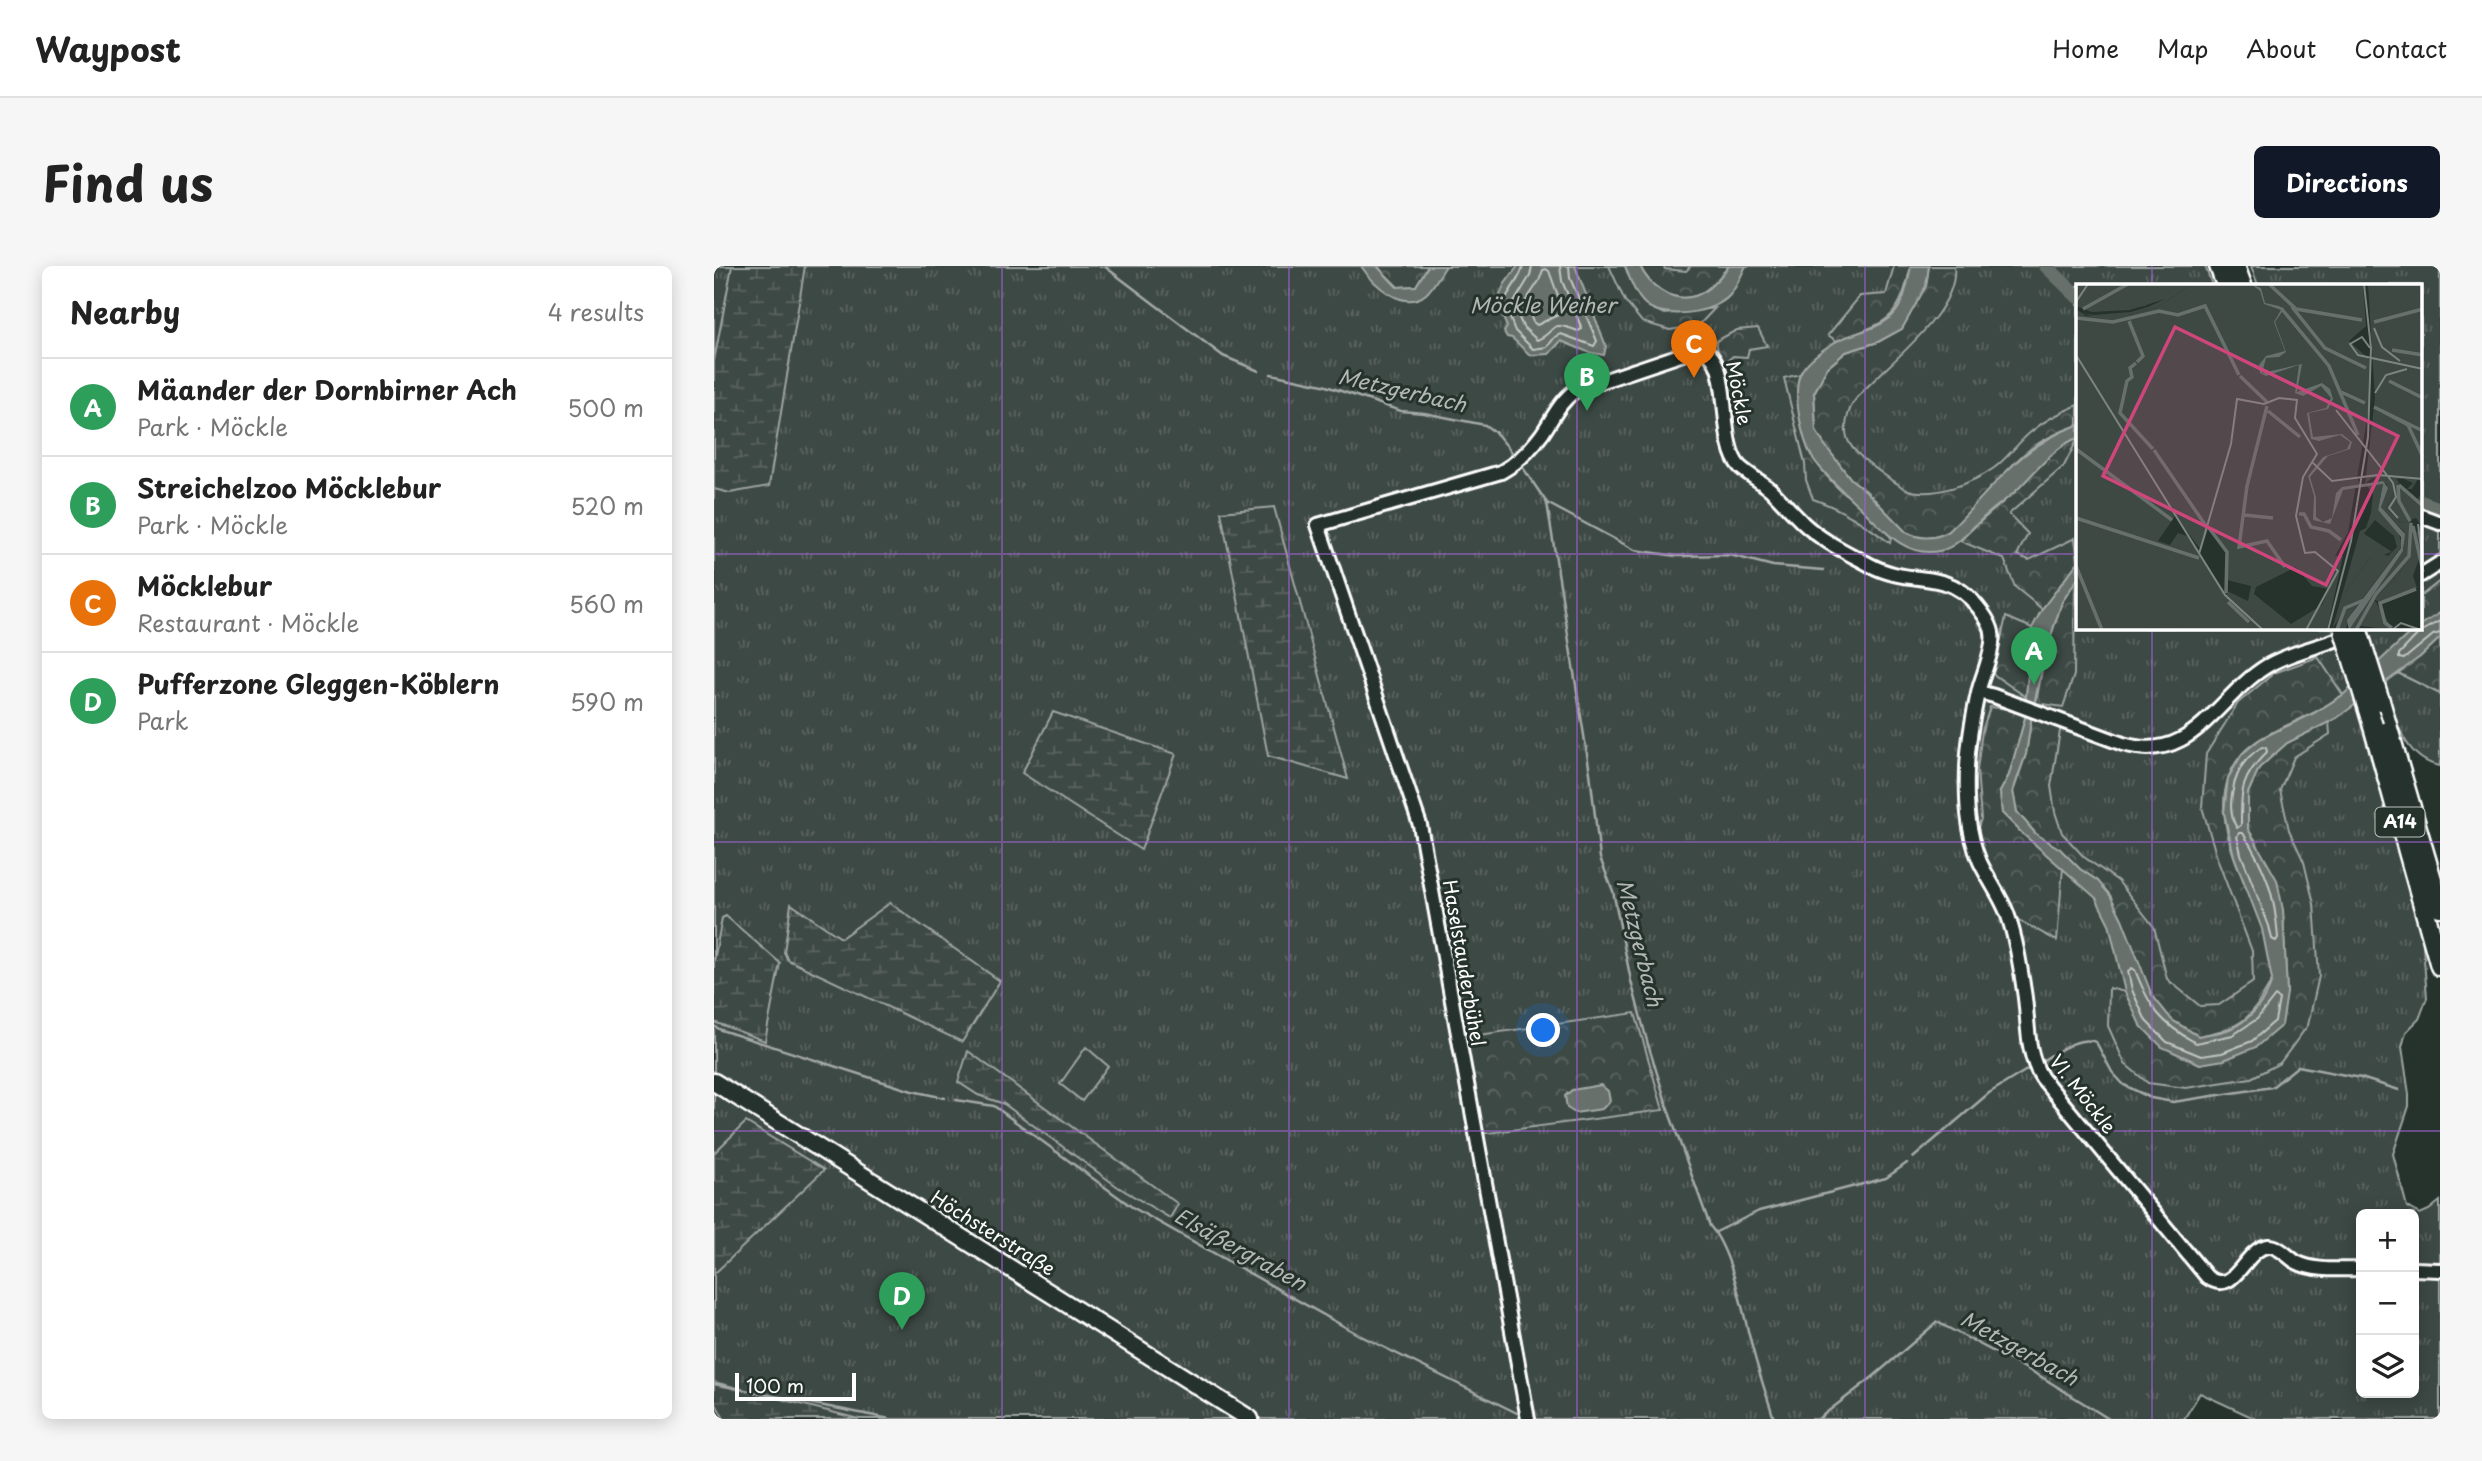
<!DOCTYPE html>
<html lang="en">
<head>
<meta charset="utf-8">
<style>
	:root { --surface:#fff; --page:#f6f6f6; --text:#222; --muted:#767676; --line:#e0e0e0; --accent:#111827 }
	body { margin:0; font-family:"Playpen Sans",sans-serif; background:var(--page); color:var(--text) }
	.controls { position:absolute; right:21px; bottom:21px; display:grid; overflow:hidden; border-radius:10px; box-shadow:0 4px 18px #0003 }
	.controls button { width:63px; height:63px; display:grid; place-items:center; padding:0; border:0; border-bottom:2px solid var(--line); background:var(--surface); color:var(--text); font:35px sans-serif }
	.scale { position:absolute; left:21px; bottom:18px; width:121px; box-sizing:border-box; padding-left:7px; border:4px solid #fff; border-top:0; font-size:19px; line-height:24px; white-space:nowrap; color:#fff; -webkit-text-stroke:5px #26332d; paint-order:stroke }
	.you { position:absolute; left:830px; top:765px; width:24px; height:24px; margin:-18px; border:5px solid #fff; border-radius:50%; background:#1a73e8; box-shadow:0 0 0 10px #1a73e833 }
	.badge { display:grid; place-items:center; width:46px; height:46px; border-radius:50%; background:var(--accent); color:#fff; font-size:23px; font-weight:700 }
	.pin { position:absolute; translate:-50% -58px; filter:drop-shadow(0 2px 4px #0008) }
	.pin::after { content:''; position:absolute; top:37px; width:24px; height:21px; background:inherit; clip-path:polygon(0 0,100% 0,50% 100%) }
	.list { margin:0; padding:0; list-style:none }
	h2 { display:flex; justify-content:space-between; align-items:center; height:91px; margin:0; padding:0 28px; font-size:30px }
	h2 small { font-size:23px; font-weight:400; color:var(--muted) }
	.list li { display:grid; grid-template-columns:46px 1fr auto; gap:21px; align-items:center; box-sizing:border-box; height:98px; padding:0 28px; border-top:2px solid var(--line) }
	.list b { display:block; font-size:26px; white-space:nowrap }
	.list p { margin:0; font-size:23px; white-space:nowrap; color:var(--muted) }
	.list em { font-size:23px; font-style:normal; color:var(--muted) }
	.icon { flex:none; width:38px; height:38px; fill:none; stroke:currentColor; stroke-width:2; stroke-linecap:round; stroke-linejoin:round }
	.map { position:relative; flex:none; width:1726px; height:1153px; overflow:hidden; border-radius:10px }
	header { display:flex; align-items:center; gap:42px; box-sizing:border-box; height:98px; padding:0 35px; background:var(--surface); border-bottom:2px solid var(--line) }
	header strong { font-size:33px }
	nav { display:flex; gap:38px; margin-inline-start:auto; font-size:24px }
	.intro { display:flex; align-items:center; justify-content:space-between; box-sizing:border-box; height:168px; padding:0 42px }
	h1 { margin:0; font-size:49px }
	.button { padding:18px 32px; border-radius:10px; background:var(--accent); color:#fff; font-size:24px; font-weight:700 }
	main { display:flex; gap:42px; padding:0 42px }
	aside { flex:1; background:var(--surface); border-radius:10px; box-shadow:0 4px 18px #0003 }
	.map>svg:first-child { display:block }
	.grass { fill:url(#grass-tufts); stroke:#9ea4a2; stroke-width:2; fill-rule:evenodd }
	.forest { fill:url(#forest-crowns); stroke:#9ea4a2; stroke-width:2 }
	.wetland { fill:url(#wetland-marsh); stroke:#9ea4a2; stroke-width:2 }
	.pitch { fill:#3e4944; stroke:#9ea4a2; stroke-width:2 }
	.water { fill:#67706c; stroke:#a4a9a7; stroke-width:2 }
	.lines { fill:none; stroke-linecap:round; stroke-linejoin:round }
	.shore { stroke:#c2c6c4; stroke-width:2 }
	.stream { stroke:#a4a9a7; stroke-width:2.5 }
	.river { stroke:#67706c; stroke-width:14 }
	.minor-casing { stroke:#fff; stroke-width:18 }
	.major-casing { stroke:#fff; stroke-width:21 }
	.highway-casing { stroke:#fff; stroke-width:23 }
	.minor { stroke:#26332d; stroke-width:12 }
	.major { stroke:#26332d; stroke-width:16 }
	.highway { stroke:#26332d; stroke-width:18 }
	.highway-bridge-casing { stroke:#fff; stroke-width:23; stroke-linecap:butt }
	.highway-bridge { stroke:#26332d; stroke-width:18 }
	.grid { fill:none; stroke:#9c61cf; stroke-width:2; stroke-opacity:0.55 }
	.labels { text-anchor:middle; stroke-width:6; stroke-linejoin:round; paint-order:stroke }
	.shield { fill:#26332d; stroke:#bec2c0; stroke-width:2 }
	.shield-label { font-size:18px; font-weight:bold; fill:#fff }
	.street-label { font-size:19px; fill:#fff; stroke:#26332d }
	.water-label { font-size:21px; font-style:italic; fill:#b3b8b6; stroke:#26332d }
	.inset-river { fill:none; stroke:#67706c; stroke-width:3.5 }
	.inset-road { fill:none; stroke:#7d8581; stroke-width:2 }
	.view { fill:#ce467c; fill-opacity:0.15; stroke:#ce467c; stroke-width:3.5 }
	.inset-edge { fill:none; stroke:#fff; stroke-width:3.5 }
</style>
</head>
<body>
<header>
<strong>Waypost</strong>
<nav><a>Home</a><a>Map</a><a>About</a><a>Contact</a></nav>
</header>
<div class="intro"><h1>Find us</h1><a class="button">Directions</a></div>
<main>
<aside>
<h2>Nearby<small>4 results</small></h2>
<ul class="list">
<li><span class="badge" style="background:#2e9e5b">A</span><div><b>Mäander der Dornbirner Ach</b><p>Park · Möckle</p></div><em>500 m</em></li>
<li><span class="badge" style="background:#2e9e5b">B</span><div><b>Streichelzoo Möcklebur</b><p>Park · Möckle</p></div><em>520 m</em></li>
<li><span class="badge" style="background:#e8710a">C</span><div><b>Möcklebur</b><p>Restaurant · Möckle</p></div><em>560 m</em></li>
<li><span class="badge" style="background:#2e9e5b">D</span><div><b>Pufferzone Gleggen-Köblern</b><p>Park</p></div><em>590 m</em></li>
</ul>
</aside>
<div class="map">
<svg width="1726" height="1153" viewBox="0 0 1726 1153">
	<defs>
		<pattern id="grass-tufts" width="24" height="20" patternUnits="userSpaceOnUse" patternTransform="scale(1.75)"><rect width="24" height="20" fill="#3e4944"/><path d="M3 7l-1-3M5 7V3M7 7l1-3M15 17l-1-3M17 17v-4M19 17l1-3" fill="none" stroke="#5b6460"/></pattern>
		<pattern id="forest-crowns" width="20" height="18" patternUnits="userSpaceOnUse" patternTransform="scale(1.75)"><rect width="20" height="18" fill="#3e4944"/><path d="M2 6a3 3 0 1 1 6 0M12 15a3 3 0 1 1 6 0" fill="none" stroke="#5b6460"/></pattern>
		<pattern id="wetland-marsh" width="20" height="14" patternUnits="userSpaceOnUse" patternTransform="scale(1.75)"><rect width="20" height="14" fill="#3e4944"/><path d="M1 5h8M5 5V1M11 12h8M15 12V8" fill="none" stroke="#5b6460"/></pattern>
	</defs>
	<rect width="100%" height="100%" fill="#26332d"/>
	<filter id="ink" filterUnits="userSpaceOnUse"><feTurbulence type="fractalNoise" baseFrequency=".0143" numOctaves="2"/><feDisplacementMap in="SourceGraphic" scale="14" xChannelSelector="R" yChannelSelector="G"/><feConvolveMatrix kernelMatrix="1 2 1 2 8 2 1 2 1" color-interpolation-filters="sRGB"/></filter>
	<g filter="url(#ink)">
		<g class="grass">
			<path d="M0,0H1491L1498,19H1364V362H1619L1708,668L1713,732L1705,753L1692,766L1688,781L1695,828V840L1679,888L1693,941L1706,948L1715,944L1726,935V1153H1542L1486,1127L1470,1153H541L0,812ZM1647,948H1700V1127H1647Z"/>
			<path d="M1537,0H1726V315L1707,330V19H1544Z"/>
			<path d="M1654,362H1698L1699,364L1665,398Z"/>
			<path d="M1682,406L1726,428V500C1688,493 1680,448 1670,416Z"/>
			<path d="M0,821L527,1153H0Z"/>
		</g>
		<g class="forest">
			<path d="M663,0H714L702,20L684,21Z"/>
			<path d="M895,0H911L917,15L941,44L951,48L1001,42L985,59L956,64L928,56L911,35Z"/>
			<path d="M926,0H949L951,3L972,5L977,0H1015C1006,10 995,26 981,30C957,37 935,20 926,0Z"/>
			<path d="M1180,0H1197C1184,57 1174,55 1123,75L1114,69L1146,30L1172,28Z"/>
			<path d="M1215,0H1240C1246,48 1169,100 1142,133C1133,144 1128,166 1136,178C1142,189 1166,206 1176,213C1182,216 1188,222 1194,224C1220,232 1259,217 1280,202C1294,192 1304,176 1318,165C1332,153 1347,146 1364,139V159C1347,165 1329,173 1315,184C1286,205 1256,259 1224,271C1215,274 1201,271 1192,266L1152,225L1137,213L1110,178L1102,165L1100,127L1113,102L1132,86L1164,76L1188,62L1212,20Z"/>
			<path d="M1044,62L1053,80L1035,83L1033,91L1019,90L1007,100L1002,75L1023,64Z"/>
			<path d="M1086,108C1082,155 1090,189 1125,223C1130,228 1137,231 1143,236C1154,247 1166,259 1177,271L1176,277C1151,258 1128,243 1099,233L1092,214L1091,198L1070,112Z"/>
			<path d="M1364,172L1350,200L1295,248L1314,268L1303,289L1315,294L1361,272L1364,296L1328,343L1301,321L1290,293L1246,275C1263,257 1282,243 1300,226C1317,211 1342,178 1364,172Z"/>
			<path d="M1726,315V347L1707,359V330Z"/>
			<path d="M1361,316L1360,409L1349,441L1322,437L1331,388L1348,336Z"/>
			<path d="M1292,351L1318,362L1312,431L1279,408Z"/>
			<path d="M1726,372V428L1682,406L1706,391Z"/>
			<path d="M1604,391L1629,429C1618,435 1608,443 1597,448C1574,460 1544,469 1528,488C1485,539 1530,610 1548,661C1553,677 1555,696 1559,713C1535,754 1532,760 1485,770L1458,754L1438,729L1384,615L1366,603L1346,583L1322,568L1303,546L1299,526L1312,488L1318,448L1347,459L1337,520L1341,546L1348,567L1370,591L1404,615L1440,661L1453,713L1486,740L1505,739L1539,716L1538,685L1504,595L1488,541L1492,488L1524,437L1560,407Z"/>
			<path d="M1276,441L1313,445L1295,509L1286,526L1288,547L1309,568L1349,601L1343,675L1290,646L1257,580L1267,553L1263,504L1268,465Z"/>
			<path d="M1615,456L1616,468L1580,491L1566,524L1575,564L1590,596L1600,638L1605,710L1594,759L1566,797L1537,812L1472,822L1434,817L1411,798L1394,760L1395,722L1411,726C1431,769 1441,781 1487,798L1573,727L1569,644L1542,575L1534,563V527L1545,502L1573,477Z"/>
			<path d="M921,747L949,844L766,868L750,771Z"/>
		</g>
		<g class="wetland">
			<path d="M18,0H91L55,220L16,227L0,223V95Z"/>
			<path d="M560,241L634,513L554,490L507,246Z"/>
			<path d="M339,446L462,488L427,584L308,507Z"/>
			<path d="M176,637L286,715L248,776L74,694L70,686L77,638L127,672Z"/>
			<path d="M12,650L66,697L51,775L0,756V695L8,652Z"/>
			<path d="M254,785L464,938L456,952L404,921L290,838L264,829L244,816Z"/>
			<path d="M32,856L110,904L0,1008V887Z"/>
			<path d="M0,1116L145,1153H10L0,1134Z"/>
		</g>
		<path class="pitch" d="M372,781L394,800L368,835L346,818Z"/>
		<g class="water">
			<path d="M647,0H663L683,21L702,20L714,0H732C726,8 720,21 712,28C689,47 659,18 647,0Z"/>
			<path d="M804,0H861L892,80L890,89L874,86L847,75L835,88L816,89L798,72L793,71L790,66L793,61L783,37L790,19Z"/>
			<path d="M911,0H926C935,20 957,37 981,30C994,26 1006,11 1015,0H1032C1027,9 1023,21 1016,29C1001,47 950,55 931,38C921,29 916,13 911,0Z"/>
			<path d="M1197,0H1215L1212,20L1188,63L1164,76L1132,86L1113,102L1100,127L1102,165L1110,178L1137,213L1152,225L1192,266C1207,274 1220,273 1234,266C1279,224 1302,181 1364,159V172C1342,178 1317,211 1300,227C1289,236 1277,244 1267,254C1253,266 1244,281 1225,285C1194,291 1173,268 1153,248C1135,230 1113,213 1098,191C1088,174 1078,127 1086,108C1091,95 1110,83 1121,76C1141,65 1173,63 1185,41C1192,30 1194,13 1197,0Z"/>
			<path d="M1364,296V312L1348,336L1331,388L1318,448L1312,488L1299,525L1303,546L1322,568L1346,583L1366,603L1384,615L1396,629L1408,653L1438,729L1458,754L1484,770C1494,768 1504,767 1513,764C1534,757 1553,734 1558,714L1548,663L1520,590L1510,547L1514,512L1528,488L1546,473L1600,447L1629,429L1699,364L1707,362V359L1726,347V372L1706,391L1623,452L1573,477L1545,502L1534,527V563L1563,614L1569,644L1573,727L1568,759L1542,781L1510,794L1486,798L1448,781L1426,759L1411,726L1395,658L1382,632L1309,568L1288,547L1286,526L1295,509L1313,445L1312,431L1318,362L1328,343Z"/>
			<path d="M887,819L894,825L896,835L888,843L861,847L853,842L851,830L858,824Z"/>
		</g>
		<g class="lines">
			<g class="shore">
				<path d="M809,0C807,13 794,24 790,37L801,65L819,83L833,81L841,71L847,68L880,80L883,75L856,12L855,0"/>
				<path d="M818,0L816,10L799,38L809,61L823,74C845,65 832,53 864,65L868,63L848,15L846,0"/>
				<path d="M832,3L835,5L850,46L823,59L819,56L811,36L825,15L829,4Z"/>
				<path d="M1726,355L1706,366L1685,388V392L1690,393L1719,369L1726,367"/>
				<path d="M1548,481L1552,482L1553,486C1527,511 1527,524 1527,559L1523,562C1511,544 1519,508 1534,492C1538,488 1543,484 1548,481Z"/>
				<path d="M1525,567H1529C1552,604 1561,628 1564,672L1562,675L1558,673L1555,660L1527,588L1523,570Z"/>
				<path d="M1418,702L1421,704C1436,742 1446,757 1482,777L1519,769L1543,753L1561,730L1565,733L1561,755L1538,775L1508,787L1487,790L1453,776L1432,755L1418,724L1414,705Z"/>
			</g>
			<g class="stream">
				<path d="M390,0L509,90L545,105"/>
				<path d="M557,108L609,119L687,145L710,147L771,159L782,167L802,191"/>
				<path d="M807,199L833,237L876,507L886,592L899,625L917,715L933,775L956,849L996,960C1019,987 1029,1049 1039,1084C1045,1108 1053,1130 1060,1153"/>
				<path d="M833,237L921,284L962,290L1016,289L1059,300L1110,304"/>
				<path d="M0,760L7,764L198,825L231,832"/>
				<path d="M1326,796C1342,787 1364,769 1382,776L1398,806L1410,819L1437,832L1459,836L1558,821L1584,800L1647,812L1685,824"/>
				<path d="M242,834L280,840L418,941L647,1070L807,1149"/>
				<path d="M1199,892L1275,827L1316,802"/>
				<path d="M1002,966L1045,945L1172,912L1193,897"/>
				<path d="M0,1118L176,1153"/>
				<path d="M1104,1153L1160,1110L1223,1056L1326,1110L1395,1153"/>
			</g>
			<g class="river">
				<path d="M1332,0L1364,31"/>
				<path d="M1707,236L1726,243"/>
			</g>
			<defs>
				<g id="minor">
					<path d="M1707,250L1726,257"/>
					<path d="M1707,309L1726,297"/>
					<path d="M1265,426L1280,430L1409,478C1479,499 1502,431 1553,400C1580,384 1610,381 1638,367"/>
					<path d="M1700,1003L1726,1004"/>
					<path d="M814,1153L706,559L604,259L787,206C803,197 817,183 828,168C839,152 846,135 862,124L984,83C1022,88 1001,176 1026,201C1035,209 1046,215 1056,223C1067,234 1078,246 1089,257C1108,275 1134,287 1156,299C1203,324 1236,296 1272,352C1274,356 1278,362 1278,367C1281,381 1269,408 1265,423C1259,449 1254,476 1253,502C1252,534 1253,566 1266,596C1274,613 1286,629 1293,647C1302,672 1306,699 1310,725C1315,754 1311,786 1328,812L1493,1011C1522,1032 1529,983 1554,980C1564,979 1574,991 1582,996C1601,1006 1627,1003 1647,1003"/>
				</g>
				<path id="major" d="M0,816L536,1153"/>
				<g id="highway">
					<path d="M1505,0L1512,19"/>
					<path d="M1521,0L1528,19"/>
					<path d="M1666,435L1726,641"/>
					<path d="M1659,460L1726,700"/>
				</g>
			</defs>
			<use href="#minor" class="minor-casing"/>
			<use href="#major" class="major-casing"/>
			<use href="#highway" class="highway-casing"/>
			<use href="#minor" class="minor"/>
			<use href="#major" class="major"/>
			<use href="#highway" class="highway"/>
			<defs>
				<g id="highway-bridge">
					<path d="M1643,362L1666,435"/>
					<path d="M1630,365L1659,460"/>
				</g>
			</defs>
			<use href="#highway-bridge" class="highway-bridge-casing"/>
			<use href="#highway-bridge" class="highway-bridge"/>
		</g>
	</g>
	<path class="grid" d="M288,0V1153M575,0V1153M863,0V1153M1151,0V1153M1438,0V19M0,288H1364M1707,288H1726M1438,362V1153M0,576H1726M0,865H1726"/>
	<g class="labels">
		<rect class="shield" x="1661.5" y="541.5" width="49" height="29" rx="5"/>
		<g class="shield-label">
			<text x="1686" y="562">A14</text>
		</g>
		<g class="street-label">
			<text transform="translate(1025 127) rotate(79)" y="7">Möckle</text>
			<text transform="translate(750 697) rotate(80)" y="7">Haselstauderbühel</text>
			<text transform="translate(1369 828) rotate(52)" y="7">VI. Möckle</text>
			<text transform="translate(279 967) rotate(32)" y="7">Höchsterstraße</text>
		</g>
		<g class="water-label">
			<text x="829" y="47">Möckle Weiher</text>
			<text transform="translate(688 125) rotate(13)" y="7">Metzgerbach</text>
			<text transform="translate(925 677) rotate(76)" y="7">Metzgerbach</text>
			<text transform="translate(526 984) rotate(29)" y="7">Elsäßergraben</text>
			<text transform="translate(1305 1083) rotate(29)" y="7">Metzgerbach</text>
		</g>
	</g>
	<g transform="translate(1362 18)">
		<rect width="346" height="346" fill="#26332d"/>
		<path d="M0,0H111L69,22L16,28L0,22ZM117,0H287L290,42L273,57L294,76V117L272,248L259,272H267L251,346H0V25L10,32L52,31L81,23ZM99,232L125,266L132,245L151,268V296L175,302L172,317L151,307V311L111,252L102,249L94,261L82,257ZM220,283L236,302L253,305L246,321L215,340L178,310L180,303ZM292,0H346V199L342,195L336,205H331L337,199L328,195L296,194L289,200L299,114ZM323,199L341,216L346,209V266L337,292L341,304L304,319L298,315L323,291L334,268L335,241L341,248L344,240L340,234L325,239L310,224ZM284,247L316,268L293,275L269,309L268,325L256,346Z" fill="#3e4944" fill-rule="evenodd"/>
		<path d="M107,0H117L81,23L52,31L21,33L5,29L18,31L55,28L72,23L89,15L54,26L14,28L68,21ZM215,70L231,73L222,104L243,97L260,107L259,123L235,135L239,148L266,150L237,153L233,129L254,123L256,111L243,99L221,108L227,84ZM236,181L241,184L244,188L238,202L247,234L255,229L261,200L282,195L283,201L263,205L256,234L251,237L243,236L239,228L240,213L233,196L241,184L231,195L236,206L230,215L225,208V198ZM148,190L171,198L169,212L144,204ZM302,193L320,194L323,199L310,224L325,239L334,236L337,240L334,268L323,291L298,315L317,346L286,342L273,346L328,265V248L305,223L311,200L296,198ZM307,200L302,226L323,250L326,262L278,326L269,346H259L269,309L293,275L305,269L312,272L321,263L318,252L299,236L286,252L284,247L290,244L295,229L297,210L291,202ZM279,204L268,210L257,242L247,245L233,239L234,225L237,236L254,240L264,208Z" fill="#3e4944"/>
		<path d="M295,0L315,1L310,31L338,49L343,26L346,27V70L309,64L299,40ZM17,39H23L34,53L33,62L16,83V51L0,54V47ZM105,39L114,45L93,75L87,74L84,69ZM331,88L346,90V145L305,120L308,95ZM10,91L39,138L4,148L0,142V94ZM149,107L156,110L149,150L140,142ZM69,131L73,138L82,137L91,154L82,159L65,138ZM323,138L333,146L328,179L317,176ZM49,156L57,167L18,179L7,170ZM0,173L27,194L28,186L47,203L48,246L0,232V202L4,198L0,195ZM0,255L39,271L32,301L4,294L9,305L19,309L16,346L0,343Z" fill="#3e4944"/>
		<path d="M124,0H139L130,17L102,28L89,26Z" fill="#3e4944"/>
		<path d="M175,0L185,4L189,19L203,22L208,25L199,38L210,68L203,73L190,74L186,89L226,80L221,108L246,99L254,105L257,115L252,125L233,129L237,153L266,150L276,158L274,165L252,172L234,193L240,213V233L247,238L256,234L260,209L266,203L307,197L312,204L305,223L329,250L327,267L273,346L271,336L325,264V253L302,226L307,200L267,206L254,240L237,236L238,212L232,192L247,173L271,165L274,158L264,151L243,157L235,155L231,129L250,124L255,114L245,102L227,112L219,109L223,81L190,92L184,89L183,81L190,72L209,67L198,38L205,26L188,20L184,7Z" fill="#67706c"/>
		<path class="inset-river" d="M193,0L220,25L286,36M216,23L249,64L290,84M205,24L253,82L282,151M7,25L52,0M0,34L37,38L83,27L102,31L129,22L163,91M53,37L67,72L61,78M298,38L347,25M316,66L347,71M60,79L54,84L56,93L51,97L44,129L77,165M164,92L191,118M313,97L347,114M265,108L289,119M191,122L171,202L163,263L191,257L209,283M298,123L347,147M192,127L224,153M306,127L332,141L347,173M0,165L96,236M78,166L130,242M322,201L323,217L334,237M323,201L347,222M223,230H228L235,243L253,247L265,256M168,231L197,234M0,234L123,274M337,242L347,288M133,244L151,268L150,309M0,282L26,346M152,318L173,338M316,344L309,339L304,319L340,305M261,346L269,324L288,316M280,346L300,310L333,272L335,239"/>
		<path class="inset-road" d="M0,18L12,0M298,44L306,63L324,77M294,64L286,53L274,60L282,71L347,85M0,71L149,311L187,346M299,109L310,91L331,85M260,126L317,199L320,213L313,224L322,234M236,178L256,197L302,191L347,195M342,240L347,281M123,270L155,160L161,115L188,120L203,114L221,116L219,134L241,170L227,193L220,232L229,269L239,268L262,287L230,346M252,346L275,257L292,153L295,64L288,0M316,346L325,339L345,346"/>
		<path class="view" d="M99,43L322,152L250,301L27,192Z"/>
		<rect width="346" height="346" class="inset-edge"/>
	</g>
</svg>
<div class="controls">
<button>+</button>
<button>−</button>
<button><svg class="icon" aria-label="layers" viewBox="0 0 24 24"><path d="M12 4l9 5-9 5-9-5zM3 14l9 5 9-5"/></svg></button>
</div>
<div class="scale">100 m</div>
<div class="you"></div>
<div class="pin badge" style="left:1320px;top:419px;background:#2e9e5b">A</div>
<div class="pin badge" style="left:873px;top:145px;background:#2e9e5b">B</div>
<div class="pin badge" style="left:980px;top:112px;background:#e8710a">C</div>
<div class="pin badge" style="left:188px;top:1064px;background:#2e9e5b">D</div>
</div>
</main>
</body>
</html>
